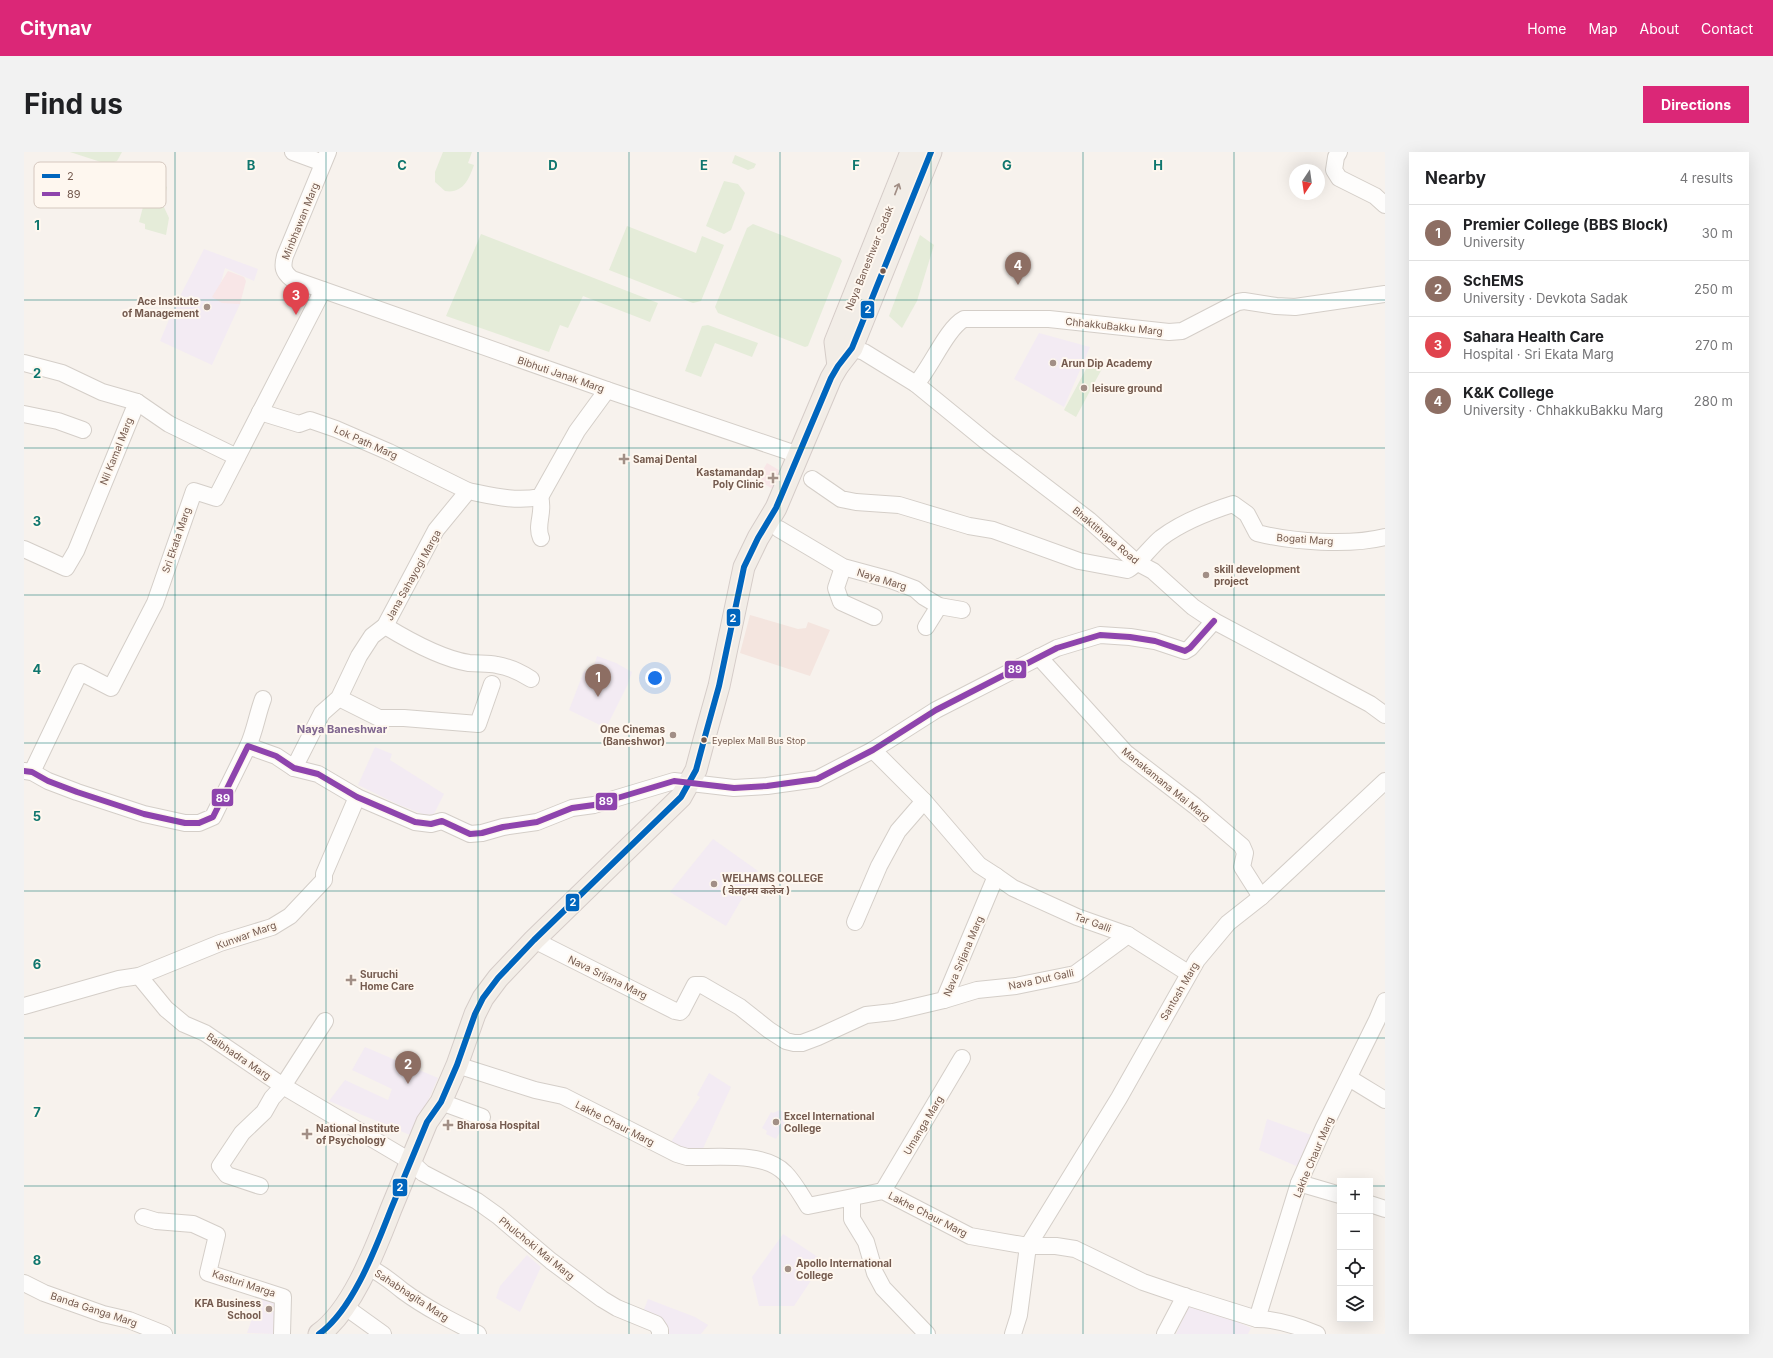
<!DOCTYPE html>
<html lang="en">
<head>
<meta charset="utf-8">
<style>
	:root { --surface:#fff; --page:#f2f2f2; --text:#202124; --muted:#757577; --line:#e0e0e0; --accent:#db2777 }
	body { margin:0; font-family:Inter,"Noto Sans Devanagari",sans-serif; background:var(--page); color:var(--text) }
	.controls { position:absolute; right:12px; bottom:12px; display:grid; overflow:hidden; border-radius:0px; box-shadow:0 4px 16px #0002 }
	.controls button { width:36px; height:36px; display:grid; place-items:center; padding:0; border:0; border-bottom:1px solid var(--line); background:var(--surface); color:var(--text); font:20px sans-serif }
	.compass { position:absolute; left:1265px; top:12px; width:36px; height:36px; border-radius:50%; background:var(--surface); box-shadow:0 4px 16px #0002; rotate:193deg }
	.you { position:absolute; left:631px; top:526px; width:14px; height:14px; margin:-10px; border:3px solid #fff; border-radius:50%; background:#1a73e8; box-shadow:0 0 0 6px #1a73e833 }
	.badge { display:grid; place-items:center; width:26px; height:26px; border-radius:50%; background:var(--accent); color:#fff; font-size:13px; font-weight:700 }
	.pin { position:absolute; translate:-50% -33px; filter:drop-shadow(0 1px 2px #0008) }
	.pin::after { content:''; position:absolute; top:21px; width:14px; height:12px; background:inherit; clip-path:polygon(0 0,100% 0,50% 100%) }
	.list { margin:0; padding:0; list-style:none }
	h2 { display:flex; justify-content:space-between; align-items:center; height:52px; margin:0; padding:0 16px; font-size:17px }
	h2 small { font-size:13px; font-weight:400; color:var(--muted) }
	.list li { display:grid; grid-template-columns:26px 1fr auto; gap:12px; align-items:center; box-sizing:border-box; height:56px; padding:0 16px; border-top:1px solid var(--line) }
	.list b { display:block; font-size:15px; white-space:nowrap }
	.list p { margin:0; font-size:13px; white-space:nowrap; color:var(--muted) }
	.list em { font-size:13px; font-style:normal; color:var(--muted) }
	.icon { flex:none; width:22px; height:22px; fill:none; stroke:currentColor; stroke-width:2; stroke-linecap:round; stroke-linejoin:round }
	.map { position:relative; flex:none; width:1361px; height:1182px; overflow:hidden; border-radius:0px }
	header { display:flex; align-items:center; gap:24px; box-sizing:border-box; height:56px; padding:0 20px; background:var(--accent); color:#fff }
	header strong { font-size:19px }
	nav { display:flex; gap:22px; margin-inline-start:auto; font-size:14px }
	.intro { display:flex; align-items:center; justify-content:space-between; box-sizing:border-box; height:96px; padding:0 24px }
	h1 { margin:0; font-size:28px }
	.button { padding:10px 18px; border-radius:0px; background:var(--accent); color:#fff; font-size:14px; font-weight:700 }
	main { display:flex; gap:24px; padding:0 24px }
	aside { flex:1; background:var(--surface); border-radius:0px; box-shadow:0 4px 16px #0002 }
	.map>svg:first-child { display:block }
	.commercial { fill:#f4e5df }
	.education { fill:#f3ebf3 }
	.medical { fill:#f8e6e7 }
	.green { fill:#e5ecd9 }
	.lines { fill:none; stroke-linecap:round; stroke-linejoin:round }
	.minor-casing { stroke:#d4cec8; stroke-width:18 }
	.major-casing { stroke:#d5ccc8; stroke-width:23 }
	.minor { stroke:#fefdfc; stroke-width:16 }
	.major { stroke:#f2ede7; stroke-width:21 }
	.bus-1-casing { stroke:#fef7ef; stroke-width:9 }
	.bus-2-casing { stroke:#fef7ef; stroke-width:9 }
	.bus-1 { stroke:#0065bd; stroke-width:6 }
	.bus-2 { stroke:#8e44ad; stroke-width:6 }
	.oneway { stroke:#a08d84 }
	.grid { fill:none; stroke:#0f766e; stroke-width:1; stroke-opacity:0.55 }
	.bus-dot { fill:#745a4e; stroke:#fef7ef; stroke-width:1.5 }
	.poi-dot { fill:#a28f86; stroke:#fef7ef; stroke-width:1.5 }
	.labels { text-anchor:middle; stroke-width:4; stroke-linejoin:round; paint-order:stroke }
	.bus-label { font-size:9px; fill:#745a4e; stroke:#fef7ef; text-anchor:start }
	.street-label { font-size:10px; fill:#745a4e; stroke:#fef7ef }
	.poi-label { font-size:10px; font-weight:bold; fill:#745a4e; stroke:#fef7ef; text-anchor:start }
	.neighbourhood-label { font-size:11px; font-weight:bold; fill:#7f668f; stroke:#fef7ef }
	.key { fill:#fef7ef; stroke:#d5c8bf; stroke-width:1 }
	.key-label { font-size:11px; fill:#745a4e }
	.grid-label { font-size:13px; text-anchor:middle; font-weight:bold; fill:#0f766e; stroke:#fef7ef; stroke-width:4; stroke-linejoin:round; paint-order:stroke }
	.line-badge { stroke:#fef7ef; stroke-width:1.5 }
	.badge-label { font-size:11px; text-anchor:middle; font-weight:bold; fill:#fff }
</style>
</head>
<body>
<header>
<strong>Citynav</strong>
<nav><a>Home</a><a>Map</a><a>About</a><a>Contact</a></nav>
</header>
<div class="intro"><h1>Find us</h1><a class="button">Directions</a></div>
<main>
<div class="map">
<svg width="1361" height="1182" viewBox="0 0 1361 1182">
	<rect width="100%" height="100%" fill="#f7f2ed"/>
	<path class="commercial" d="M726,463L774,477L782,476L784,470L806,478L786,524L716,501Z"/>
	<g class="education">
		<path d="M180,97L234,117L230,129L201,116L194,141L216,152L188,213L136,189L149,158Z"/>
		<path d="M1015,181L1066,195L1040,255L990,227Z"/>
		<path d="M573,504L592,511L608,520L604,532L582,576L545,558L560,519L568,521Z"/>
		<path d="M351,595L368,602L366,608L420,642L410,662L401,663L373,652L334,633Z"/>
		<path d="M689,687L734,719L702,774L646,740Z"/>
		<path d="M341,895L414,926L396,967H394L386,983L305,949L321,928L364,948L368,937L328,918Z"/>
		<path d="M685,921L707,935L676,1003L647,990L676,945L673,943Z"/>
		<path d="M756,958L766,964L752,987L742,982L743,979L738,976L747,960L749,961Z"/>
		<path d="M1243,967L1290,984L1277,1016L1235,998Z"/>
		<path d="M759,1082L800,1109L770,1154H735L728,1125Z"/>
		<path d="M503,1103L517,1115L496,1160L472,1146L476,1134Z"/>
		<path d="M237,1139L254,1143L251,1182L223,1181L230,1161H232Z"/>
		<path d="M624,1147L671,1165L684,1173L677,1182H638L616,1168Z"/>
		<path d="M1167,1149L1227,1176L1224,1182H1152Z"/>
	</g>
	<g class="medical">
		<path d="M204,119L220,125L222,129L216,152L198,151L188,145Z"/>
		<path d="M743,311L765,324L756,341L733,328Z"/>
	</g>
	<g class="green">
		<path d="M46,0H98L93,9L83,12Z"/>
		<path d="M419,0H448L444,11L450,13C445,27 439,42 421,39L411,30V20Z"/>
		<path d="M711,3L732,12L730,16L724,18L708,11Z"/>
		<path d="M105,17H116L143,35L139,53L145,66L142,83L121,77V72L115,70L124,36L91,26L94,21Z"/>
		<path d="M700,29L714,32L721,41L707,78L700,82L682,74Z"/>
		<path d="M729,72L816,106L818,109L784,194L781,195L694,161L691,155L723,76Z"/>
		<path d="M603,74L672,101L678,84L700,93L677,149L669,151L585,118Z"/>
		<path d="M457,82L634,151L626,170L559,144L544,176L536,173L525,200L422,164Z"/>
		<path d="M896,83L910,93L893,149L878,176L865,164Z"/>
		<path d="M684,173L734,191L728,205L691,191L677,225L661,219L678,174Z"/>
		<path d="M1068,206L1080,213L1052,265L1040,258Z"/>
	</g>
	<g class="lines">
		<defs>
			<g id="minor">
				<path d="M269,0L299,11"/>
				<path d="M304,0L261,104C258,115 259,120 268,127L583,238L775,303"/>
				<path d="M1315,0L1312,5L1310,18L1315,26L1351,44L1361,53"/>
				<path d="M818,193L840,200L892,232L963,290L1065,368L1112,410L1129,419L1169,455L1190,469L1346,552L1361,563"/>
				<path d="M0,211L38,221L78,240L113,250L52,399L42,416L0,397"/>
				<path d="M892,232C907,215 923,176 940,167H1025L1145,180L1158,179L1214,150L1220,149L1252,154L1271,155L1361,142"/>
				<path d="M113,250L145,272L213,305"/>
				<path d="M236,260L275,272L286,268L312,277L365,300L444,339"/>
				<path d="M0,262L34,269L59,278"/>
				<path d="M788,327L817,347L832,350L875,353L945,374L969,378L1055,409L1103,418C1113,414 1127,394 1137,386C1158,370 1184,360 1209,352L1223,362L1233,381C1268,390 1326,394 1361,385"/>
				<path d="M516,345C521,360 511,373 517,386"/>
				<path d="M755,377L819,415L867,428L891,437L900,445L915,454L938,458"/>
				<path d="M819,415L812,436L817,450L850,465"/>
				<path d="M361,474C384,488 419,507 445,511C455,512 464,511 473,513C486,515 496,520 507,527"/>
				<path d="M902,475L915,454"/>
				<path d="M1015,505L1102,601L1171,654L1218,694L1221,701L1218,715L1237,745"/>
				<path d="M315,546L355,566H380L454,572L468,532"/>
				<path d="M224,594C231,579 233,563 239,547"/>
				<path d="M270,616L298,561L315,546L335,504L348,484L361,474L412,378L444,339C469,344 491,350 516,345L553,279L583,238"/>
				<path d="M0,619L8,620L24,629L53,640L120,662L161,671H175L189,665L224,594L252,604L270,616L294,622L333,645L391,670L407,672L418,669L446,682L458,681L479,675L513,670L548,656L570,653L650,629L710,636L743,634L793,627L849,598L912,558L1033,496L1076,483L1106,485L1131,489L1161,499L1166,496L1190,469"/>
				<path d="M8,620L56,520L87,536L131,451L170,339L192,346L299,138"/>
				<path d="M972,724L989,736L1053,765L1104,783L1164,821"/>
				<path d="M831,770L855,714L874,679L900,649"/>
				<path d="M510,788L651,859L656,860L658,858L671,833H678L716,855L745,878L762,889L770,891H778L794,885L842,863L869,860L920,848L972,724L955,713L900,649L849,598"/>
				<path d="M115,824L142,857L160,872L181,881L259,934L386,1009L399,1021L453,1049L474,1064L527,1109L578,1147L593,1156L632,1172L636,1178V1182"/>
				<path d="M920,848L953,838L992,834L1051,822L1104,783"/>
				<path d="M0,854L95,827L115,824L196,791L248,775L266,764L300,728V722L333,645"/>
				<path d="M433,913L511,938L539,944L653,1002L663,1005C691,1006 740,999 761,1021C770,1030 777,1043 784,1054L859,1039L946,1084L1004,1094H1032L1051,1097L1119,1130L1166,1146L1233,1167C1254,1167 1274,1174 1293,1182"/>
				<path d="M1325,926L1361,948"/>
				<path d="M417,950L458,965"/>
				<path d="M1275,1031L1316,1043"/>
				<path d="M236,1034L203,1023L196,1014L218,981L240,960L248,946L259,934L301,869"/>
				<path d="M859,1039L938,906"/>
				<path d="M828,1046V1067L842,1090L851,1121L859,1136L903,1182"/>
				<path d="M1346,1052L1361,1057"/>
				<path d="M119,1065L132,1069L169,1072L193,1083L184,1121L259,1145L258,1182"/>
				<path d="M344,1115C359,1122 366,1129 379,1139C402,1156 428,1169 454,1182"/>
				<path d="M0,1131L20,1141L79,1162L105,1168L140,1182"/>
				<path d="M320,1154L359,1182"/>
				<path d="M1233,1167L1275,1031L1300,975L1353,868L1361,849"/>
				<path d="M989,1182L995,1163L1004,1094L1095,946L1173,808L1204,771L1237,745L1361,629"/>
				<path d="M1141,1182L1161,1144"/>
			</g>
			<g id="major">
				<path d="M814,214L811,190L887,0"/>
				<path d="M295,1182C329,1158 352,1095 367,1057C379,1028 391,999 403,970L417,950L433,913L451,862L459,846L474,826L510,788L657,645L672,618L680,588L695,534L720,415L734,386L752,356L807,226L814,214L828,196L907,0"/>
			</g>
		</defs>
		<use href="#minor" class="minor-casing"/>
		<use href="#major" class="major-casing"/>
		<use href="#minor" class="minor"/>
		<use href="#major" class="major"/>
		<defs>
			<path id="bus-1" d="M295,1182C329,1158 352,1095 367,1057C379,1028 391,999 403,970L417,950L433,913L451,862L459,846L474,826L510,788L657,645L672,618L680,588L695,534L720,415L734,386L752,356L807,226L814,214L828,196L907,0"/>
			<path id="bus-2" d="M0,619L8,620L24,629L53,640L120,662L161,671H175L189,665L224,594L252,604L270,616L294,622L333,645L391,670L407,672L418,669L446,682L458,681L479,675L513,670L548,656L570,653L650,629L710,636L743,634L793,627L849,598L912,558L1033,496L1076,483L1106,485L1131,489L1161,499L1166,496L1190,469"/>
		</defs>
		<use href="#bus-1" class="bus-1-casing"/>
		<use href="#bus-2" class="bus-2-casing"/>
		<use href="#bus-1" class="bus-1"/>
		<use href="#bus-2" class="bus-2"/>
	</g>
	<defs><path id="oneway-shaft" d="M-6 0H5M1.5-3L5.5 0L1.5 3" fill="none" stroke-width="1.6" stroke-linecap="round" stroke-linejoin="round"/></defs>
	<use class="oneway" href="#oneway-shaft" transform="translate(873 37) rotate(-69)"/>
	<path class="grid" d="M151,0V1182M302,0V1182M454,0V1182M605,0V1182M756,0V1182M907,0V1182M1059,0V1182M1210,0V1182M0,148H1361M0,296H1361M0,443H1361M0,591H1361M0,739H1361M0,886H1361M0,1034H1316M1346,1034H1361"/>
	<g class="bus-dot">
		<circle cx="859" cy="119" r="3.5"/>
		<circle cx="680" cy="588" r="3.5"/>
	</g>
	<g class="poi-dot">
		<circle cx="183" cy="155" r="4"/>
		<circle cx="1029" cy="211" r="4"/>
		<circle cx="1060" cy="236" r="4"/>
		<path d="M598 301h4v4h4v4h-4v4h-4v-4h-4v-4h4z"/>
		<path d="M747 320h4v4h4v4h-4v4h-4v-4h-4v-4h4z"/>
		<circle cx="1182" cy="423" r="4"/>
		<circle cx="649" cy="583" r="4"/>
		<circle cx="690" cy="732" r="4"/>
		<path d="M325 822h4v4h4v4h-4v4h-4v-4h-4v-4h4z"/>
		<circle cx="752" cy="970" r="4"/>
		<path d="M422 967h4v4h4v4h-4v4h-4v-4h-4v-4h4z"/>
		<path d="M281 976h4v4h4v4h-4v4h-4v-4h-4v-4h4z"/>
		<circle cx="764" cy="1117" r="4"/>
		<circle cx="245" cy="1157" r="4"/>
	</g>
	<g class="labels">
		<g class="bus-label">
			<text x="688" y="592">Eyeplex Mall Bus Stop</text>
		</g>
		<g class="street-label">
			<text transform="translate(276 69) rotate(-68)" y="4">Minbhawan Marg</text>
			<text transform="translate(845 106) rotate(-68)" y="4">Naya Baneshwar Sadak</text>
			<text transform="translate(1090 174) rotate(6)" y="4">ChhakkuBakku Marg</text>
			<text transform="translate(537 222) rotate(19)" y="4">Bibhuti Janak Marg</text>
			<text transform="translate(342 290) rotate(24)" y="4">Lok Path Marg</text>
			<text transform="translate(92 299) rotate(-68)" y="4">Nil Kamal Marg</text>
			<text transform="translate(1082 383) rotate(40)" y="4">Bhaktithapa Road</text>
			<text transform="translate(1281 387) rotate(4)" y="4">Bogati Marg</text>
			<text transform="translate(152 388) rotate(-71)" y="4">Sri Ekata Marg</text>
			<text transform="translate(389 423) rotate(-61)" y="4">Jana Sahayogi Marga</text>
			<text transform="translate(858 427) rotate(17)" y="4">Naya Marg</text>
			<text transform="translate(1142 632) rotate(39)" y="4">Manakamana Mai Marg</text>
			<text transform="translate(1069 770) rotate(20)" y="4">Tar Galli</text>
			<text transform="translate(222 783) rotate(-20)" y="4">Kunwar Marg</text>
			<text transform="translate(939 804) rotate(-67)" y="4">Nava Srijana Marg</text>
			<text transform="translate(584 825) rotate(26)" y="4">Nava Srijana Marg</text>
			<text transform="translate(1017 827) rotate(-12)" y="4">Nava Dut Galli</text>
			<text transform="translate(1155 839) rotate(-60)" y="4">Santosh Marg</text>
			<text transform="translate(215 904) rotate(34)" y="4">Balbhadra Marg</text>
			<text transform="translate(591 971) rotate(27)" y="4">Lakhe Chaur Marg</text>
			<text transform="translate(899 973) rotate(-59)" y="4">Umanga Marg</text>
			<text transform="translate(1289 1005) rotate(-67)" y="4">Lakhe Chaur Marg</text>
			<text transform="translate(904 1062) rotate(27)" y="4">Lakhe Chaur Marg</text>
			<text transform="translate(513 1096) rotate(39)" y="4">Phulchoki Mai Marg</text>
			<text transform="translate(220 1131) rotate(18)" y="4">Kasturi Marga</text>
			<text transform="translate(388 1143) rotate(33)" y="4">Sahabhagita Marg</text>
			<text transform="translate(70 1157) rotate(18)" y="4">Banda Ganga Marg</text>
		</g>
		<g class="poi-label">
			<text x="175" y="153" text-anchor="end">Ace Institute<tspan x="175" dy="12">of Management</tspan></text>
			<text x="1037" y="215">Arun Dip Academy</text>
			<text x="1068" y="240">leisure ground</text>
			<text x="609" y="311">Samaj Dental</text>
			<text x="740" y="324" text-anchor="end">Kastamandap<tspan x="740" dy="12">Poly Clinic</tspan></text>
			<text x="1190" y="421">skill development<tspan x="1190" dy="12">project</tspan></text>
			<text x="641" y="581" text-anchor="end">One Cinemas<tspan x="641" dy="12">(Baneshwor)</tspan></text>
			<text x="698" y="730">WELHAMS COLLEGE<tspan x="698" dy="12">( वेलहम्स कलेज )</tspan></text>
			<text x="336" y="826">Suruchi<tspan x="336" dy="12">Home Care</tspan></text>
			<text x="760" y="968">Excel International<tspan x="760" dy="12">College</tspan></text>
			<text x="433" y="977">Bharosa Hospital</text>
			<text x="292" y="980">National Institute<tspan x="292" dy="12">of Psychology</tspan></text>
			<text x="772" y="1115">Apollo International<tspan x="772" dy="12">College</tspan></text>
			<text x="237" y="1155" text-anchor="end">KFA Business<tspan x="237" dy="12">School</tspan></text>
		</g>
		<g class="neighbourhood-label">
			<text x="318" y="581">Naya Baneshwar</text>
		</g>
	</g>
	<rect x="10" y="10" width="132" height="46" rx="6" class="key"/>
	<rect x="18" y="22" width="18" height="4" fill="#0065bd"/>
	<rect x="18" y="40" width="18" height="4" fill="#8e44ad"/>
	<g class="key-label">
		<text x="43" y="28">2</text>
		<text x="43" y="46">89</text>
	</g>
	<g class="grid-label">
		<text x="227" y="18">B</text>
		<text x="378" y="18">C</text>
		<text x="529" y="18">D</text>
		<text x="680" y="18">E</text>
		<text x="832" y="18">F</text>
		<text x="983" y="18">G</text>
		<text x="1134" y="18">H</text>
		<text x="13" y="78">1</text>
		<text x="13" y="226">2</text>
		<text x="13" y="374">3</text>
		<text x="13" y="522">4</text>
		<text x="13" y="669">5</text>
		<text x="13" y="817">6</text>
		<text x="13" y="965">7</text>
		<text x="13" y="1113">8</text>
	</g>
	<g class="line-badge">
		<rect x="836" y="148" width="15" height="19" rx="4" fill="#0065bd"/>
		<rect x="702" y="456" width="15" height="19" rx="4" fill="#0065bd"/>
		<rect x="980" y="508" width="23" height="19" rx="4" fill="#8e44ad"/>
		<rect x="187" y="636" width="23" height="19" rx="4" fill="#8e44ad"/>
		<rect x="571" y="640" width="23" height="19" rx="4" fill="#8e44ad"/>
		<rect x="541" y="741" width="15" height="19" rx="4" fill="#0065bd"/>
		<rect x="368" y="1026" width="16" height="19" rx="4" fill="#0065bd"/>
	</g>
	<g class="badge-label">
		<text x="844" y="161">2</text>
		<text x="709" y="470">2</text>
		<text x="991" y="521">89</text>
		<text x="199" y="650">89</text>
		<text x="582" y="653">89</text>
		<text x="549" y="754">2</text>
		<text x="376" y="1039">2</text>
	</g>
</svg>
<div class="controls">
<button>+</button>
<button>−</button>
<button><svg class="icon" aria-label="locate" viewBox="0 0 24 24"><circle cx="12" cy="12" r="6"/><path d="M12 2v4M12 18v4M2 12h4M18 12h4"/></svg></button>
<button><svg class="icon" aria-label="layers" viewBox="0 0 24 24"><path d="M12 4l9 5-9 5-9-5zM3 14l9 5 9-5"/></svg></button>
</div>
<svg class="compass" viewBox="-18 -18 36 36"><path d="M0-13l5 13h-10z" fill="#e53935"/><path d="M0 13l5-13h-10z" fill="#757577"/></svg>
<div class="you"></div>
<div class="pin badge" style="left:574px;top:545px;background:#8d6e63">1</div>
<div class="pin badge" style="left:384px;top:932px;background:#8d6e63">2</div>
<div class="pin badge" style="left:272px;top:163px;background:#e0444e">3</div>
<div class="pin badge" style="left:994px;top:133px;background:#8d6e63">4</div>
</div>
<aside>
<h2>Nearby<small>4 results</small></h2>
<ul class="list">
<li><span class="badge" style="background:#8d6e63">1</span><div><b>Premier College (BBS Block)</b><p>University</p></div><em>30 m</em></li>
<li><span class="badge" style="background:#8d6e63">2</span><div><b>SchEMS</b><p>University · Devkota Sadak</p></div><em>250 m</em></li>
<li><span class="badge" style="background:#e0444e">3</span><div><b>Sahara Health Care</b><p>Hospital · Sri Ekata Marg</p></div><em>270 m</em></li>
<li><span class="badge" style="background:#8d6e63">4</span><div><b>K&amp;K College</b><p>University · ChhakkuBakku Marg</p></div><em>280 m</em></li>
</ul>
</aside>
</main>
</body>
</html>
